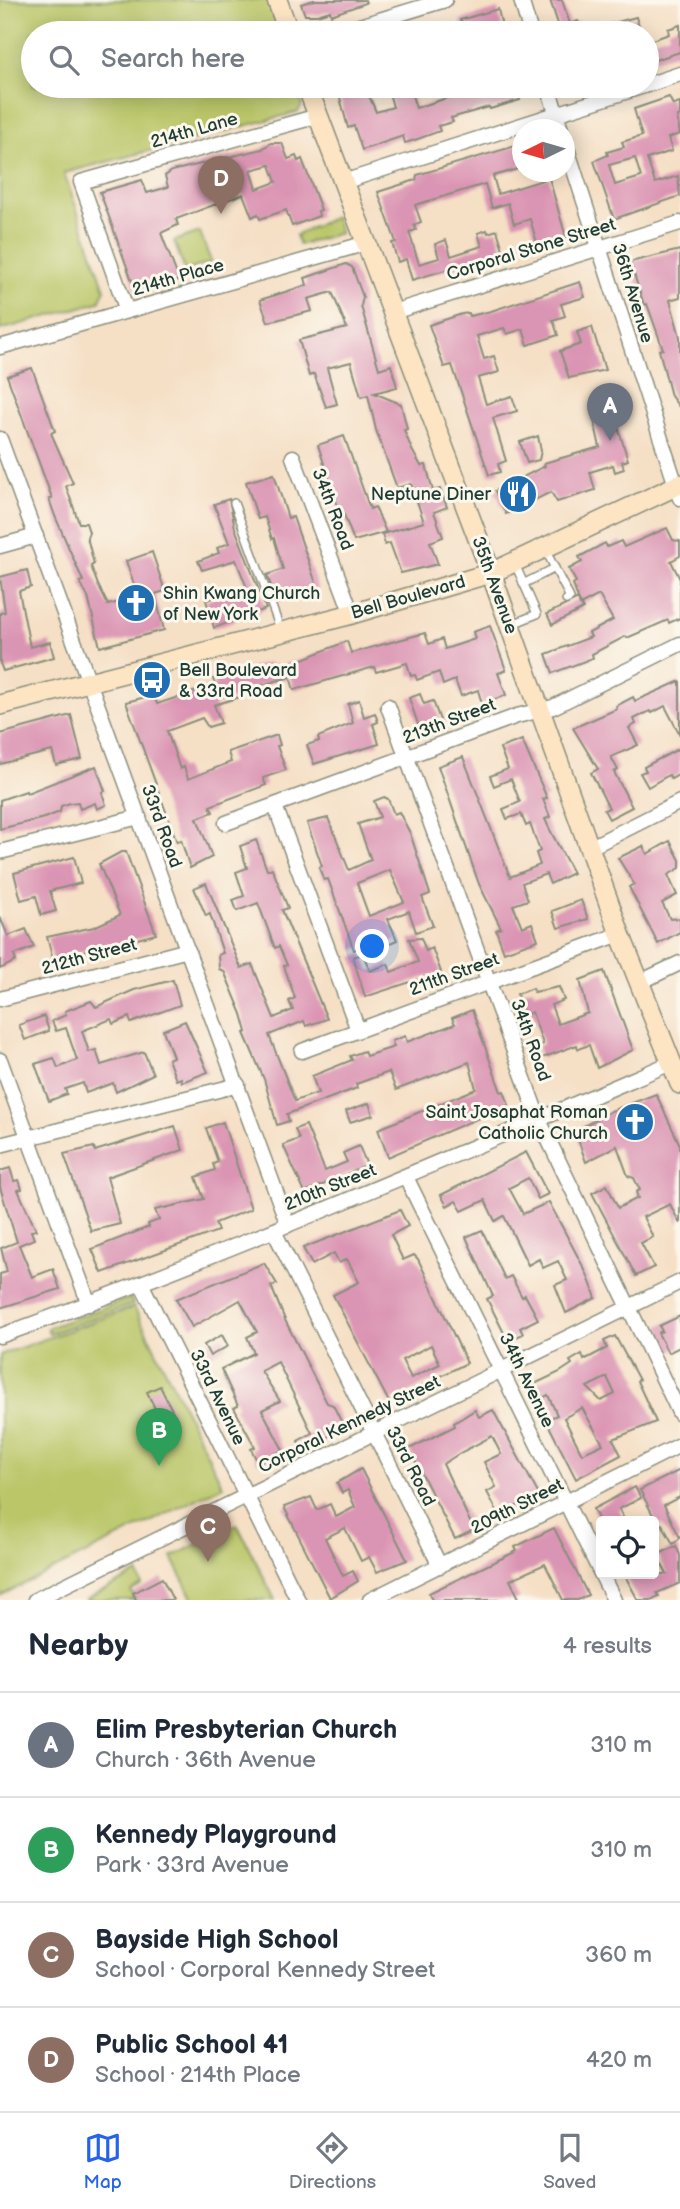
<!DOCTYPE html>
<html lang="en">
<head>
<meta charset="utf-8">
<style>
	:root { --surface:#fff; --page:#f6f6f7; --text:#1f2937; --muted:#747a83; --line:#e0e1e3; --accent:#2563eb }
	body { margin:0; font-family:"Balsamiq Sans",sans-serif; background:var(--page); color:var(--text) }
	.controls { position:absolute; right:21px; bottom:21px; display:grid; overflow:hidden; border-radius:7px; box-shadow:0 4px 18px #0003 }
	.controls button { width:63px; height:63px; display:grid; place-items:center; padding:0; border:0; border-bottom:2px solid var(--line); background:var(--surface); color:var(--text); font:35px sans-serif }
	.compass { position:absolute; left:512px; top:119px; width:63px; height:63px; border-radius:50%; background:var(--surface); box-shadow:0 4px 18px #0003; rotate:265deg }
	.you { position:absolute; left:373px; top:947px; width:24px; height:24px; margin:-18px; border:5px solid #fff; border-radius:50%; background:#1a73e8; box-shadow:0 0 0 10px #1a73e833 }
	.badge { display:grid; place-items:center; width:46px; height:46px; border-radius:50%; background:var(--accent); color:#fff; font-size:23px; font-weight:700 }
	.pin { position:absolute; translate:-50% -58px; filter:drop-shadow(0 2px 4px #0008) }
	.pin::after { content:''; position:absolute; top:37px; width:24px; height:21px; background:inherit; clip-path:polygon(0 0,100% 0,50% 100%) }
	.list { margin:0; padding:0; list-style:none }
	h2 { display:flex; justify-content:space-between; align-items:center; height:91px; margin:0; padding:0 28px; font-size:30px }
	h2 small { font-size:23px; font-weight:400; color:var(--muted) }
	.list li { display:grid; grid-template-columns:46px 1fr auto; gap:21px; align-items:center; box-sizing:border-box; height:105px; padding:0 28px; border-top:2px solid var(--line) }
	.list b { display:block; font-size:26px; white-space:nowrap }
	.list p { margin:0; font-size:23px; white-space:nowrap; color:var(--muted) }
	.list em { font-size:23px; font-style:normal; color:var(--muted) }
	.icon { flex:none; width:38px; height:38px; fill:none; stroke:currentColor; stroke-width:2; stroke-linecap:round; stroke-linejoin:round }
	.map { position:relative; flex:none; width:680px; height:1600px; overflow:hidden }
	.search { position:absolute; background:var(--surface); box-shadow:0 4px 18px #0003; left:21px; right:21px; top:21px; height:77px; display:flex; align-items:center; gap:18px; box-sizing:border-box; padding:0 24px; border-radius:38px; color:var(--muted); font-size:26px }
	.sheet { height:511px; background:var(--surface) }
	nav { display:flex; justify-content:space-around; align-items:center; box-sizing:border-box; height:98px; border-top:2px solid var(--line); background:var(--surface); font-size:19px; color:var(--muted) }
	nav a { display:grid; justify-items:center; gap:4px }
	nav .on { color:var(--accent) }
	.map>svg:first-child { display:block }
	.green { fill:#bac668; stroke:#6c824e; stroke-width:2 }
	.building { fill:#db95b4; fill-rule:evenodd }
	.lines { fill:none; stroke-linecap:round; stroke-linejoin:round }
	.lane-casing { stroke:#8a8e7c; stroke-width:10 }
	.street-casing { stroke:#8a8e7c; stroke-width:17 }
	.secondary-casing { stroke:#8a8e7c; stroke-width:22 }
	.lane { stroke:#fff; stroke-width:7 }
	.street { stroke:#fff; stroke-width:14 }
	.secondary { stroke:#fde5c4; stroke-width:19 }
	.labels { text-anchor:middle; stroke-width:6; stroke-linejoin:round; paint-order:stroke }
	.street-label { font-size:18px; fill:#1f3d34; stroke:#fbf7ec }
	.poi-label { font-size:18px; fill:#1f3d34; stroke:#fbf7ec; text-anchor:end }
</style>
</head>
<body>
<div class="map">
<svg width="680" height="1600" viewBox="0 0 680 1600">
	<rect width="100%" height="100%" fill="#fbf7ec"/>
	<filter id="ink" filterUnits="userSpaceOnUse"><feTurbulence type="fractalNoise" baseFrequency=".0143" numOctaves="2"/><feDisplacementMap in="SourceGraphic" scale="14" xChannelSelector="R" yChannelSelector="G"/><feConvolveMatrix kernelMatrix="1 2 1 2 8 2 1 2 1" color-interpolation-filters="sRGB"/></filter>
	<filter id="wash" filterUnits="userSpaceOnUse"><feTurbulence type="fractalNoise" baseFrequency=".00686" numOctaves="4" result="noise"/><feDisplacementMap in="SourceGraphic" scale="28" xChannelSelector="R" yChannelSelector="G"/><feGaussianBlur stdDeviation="1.57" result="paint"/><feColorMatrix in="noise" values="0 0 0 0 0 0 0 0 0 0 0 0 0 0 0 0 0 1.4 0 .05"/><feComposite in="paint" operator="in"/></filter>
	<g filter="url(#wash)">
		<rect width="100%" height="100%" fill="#f5dfc5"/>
		<g class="green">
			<path d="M0,0H268L280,33H33V86H296L302,105L298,112L64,173L105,289L99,302L0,330Z"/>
			<path d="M335,217L340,233L299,245L296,235Z"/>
			<path d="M200,232L211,262L185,271L174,241Z"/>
			<path d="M131,1298L133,1304L49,1334L47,1328Z"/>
			<path d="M134,1307L223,1486L0,1596V1355Z"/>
			<path d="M237,1524L275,1600H193L172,1557Z"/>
			<path d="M138,1573L142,1585L131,1591L135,1600H85Z"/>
		</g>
		<g id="blocks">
			<g class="building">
				<path d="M314,0H365L366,3L331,15L330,11L317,15H305L301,4Z"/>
				<path d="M550,0H562L570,24L578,21L582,31L547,33L559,27Z"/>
				<path d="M498,9L502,27L488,31L489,33H464L460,20Z"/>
				<path d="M636,17L640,29L625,33H589L588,30Z"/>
				<path d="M680,25V52L655,60L649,41L669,34L668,29Z"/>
				<path d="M365,86L376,112L393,107L389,93L409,86L416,108L450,97L448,91L466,86L471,99L513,86H521L524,95L519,97L520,100L490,109L489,107L451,118L453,122L438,126L440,131L415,140L405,143L403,136L362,150L354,126L348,128L339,94Z"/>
				<path d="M669,97L673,105L680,103V116L677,117L680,134L668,138L672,151L647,159L655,183L678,176L680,196L614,219L594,161L608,155L607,152L624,147L622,142L642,136L634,109ZM635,158L641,177L615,185L609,165Z"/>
				<path d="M271,143H282L288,159L296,156L298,161L302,159L321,210L318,211L319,216L292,226L286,210L260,219L258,214L252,217L243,194L176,219L178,225L161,233L179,280L136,292L100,192L142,180L147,193L168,187L165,176L172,171L262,149ZM270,165L276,182L257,189L251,170Z"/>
				<path d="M522,144V168L493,176L498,194L549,178L566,237L538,246L530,219L514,224L508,203L492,208L485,184L415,205L421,222L414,225L416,230L409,232L419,264L439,258L435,244L446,240L451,256L482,246L478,233L487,230L488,233L497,230L505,256L462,265L412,280L406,259L398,262L392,243L396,242L378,192L416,180L417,175Z"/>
				<path d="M680,250V297L670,300L680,337V408L671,396L659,350L663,349L647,304L644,305L630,262Z"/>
				<path d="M346,264L352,267L363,297L361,306L379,369L391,365L397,387L374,393L401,404L407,429L404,430L412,450L421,466L426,465L433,491L440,489L447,507L434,512L443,537L430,542L438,564L401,573L390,543L385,545L382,534L424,522L411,484L397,488L376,430L368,395L361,397L351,362L327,368L337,404L326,407L314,374L309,376L299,340L347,328L332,292L308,299L312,311L268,322L260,300L307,285L305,278Z"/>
				<path d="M580,282L585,297L561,304L565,316L553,320L558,335L528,345L523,329L507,334L504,328L477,336L484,359L494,356L499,372L478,378L486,404L512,396L517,411L493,418L506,461L498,464L500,472L489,475L452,365L444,367L429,325L462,314L469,313L470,316L491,311Z"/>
				<path d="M592,327L605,370L569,378L560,351L581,344L577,332Z"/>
				<path d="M32,368L55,431L51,433L73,483L66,486L79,523H86L89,532L87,537L94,564L91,566L98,585L108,605L138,597L126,561L152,552L165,591L155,594L164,630L100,647L88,597L80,582L83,581L55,516L49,499L52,498L7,376Z"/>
				<path d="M606,408L609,416L614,414L628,460L622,462L624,469L615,472L613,465L590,472L595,490L557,502L551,492L506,514L495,491L545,466L544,463L600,447L592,412Z"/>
				<path d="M344,436L370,509L375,507L386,532L354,541L343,512L340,513L318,445Z"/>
				<path d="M538,436L541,451L539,460L527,463L520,442Z"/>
				<path d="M274,474L288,518L293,517L318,589L277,602L267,575L283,569L274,538L272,539L265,517L258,519L246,482Z"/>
				<path d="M229,499L235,528L266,609L214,628L206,600L247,588L236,560L202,570L198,561L219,553L217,548L229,543L214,504Z"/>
				<path d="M667,528L673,540L680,541V556L671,561L680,579V618L669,623L668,620L627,638L626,636L592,654L593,658L553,673L546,654L591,637L589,633L613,620L599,595L580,605L573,584L576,582L569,569L582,562L579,557L605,543L607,547L621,541L624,547Z"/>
				<path d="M27,570L31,587L19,591L30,647L50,642L54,657L3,671L0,663V613L5,612L0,577Z"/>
				<path d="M578,599L583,609L552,625L547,614Z"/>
				<path d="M490,626L506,670L498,673L506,695L482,704L478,690L461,696L455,680L443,685L439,672L417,680L415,675L411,676L407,663L376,672L374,667L294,690L290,677L269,683L242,691L243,696L214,705L221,723L208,727L202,718L167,731L180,769L184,767L188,779L231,762L228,752L277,735L280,745L277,746L286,770L263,778L266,785L210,806L213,812L197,818L212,857L190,868L181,840L177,842L126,702L154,695L157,704L215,685L213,679L222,676L268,663L277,666L301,660L347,641L351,653L425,633L429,644L442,639L445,649L475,639L473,632Z"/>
				<path d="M680,681V735L665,706L652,713L650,711L634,719L636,724L629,728L638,745L611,757L618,770L614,772L632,807L609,819L604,810L609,808L591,773L598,769L573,728L617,709L616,706L633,697L635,701Z"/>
				<path d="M420,694L424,704L433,701L441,723L420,730L409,698Z"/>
				<path d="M359,700L364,717L375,713L378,722L373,724L379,744L314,764L307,745L319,741L318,737L353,723L348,704Z"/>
				<path d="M71,715L82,759L56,765L52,751L0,764V734Z"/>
				<path d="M522,740L547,798L543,799L550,817L545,819L550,830L573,873L550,884L546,874L522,883L528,900L513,905L522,927L532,923L538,940L504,952L496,930L501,928L479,884L438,766L463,757L510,877L540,865L536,853L540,851L530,824L526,826L521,814L507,819L503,809L520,802L511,779L494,786L490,776L508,769L500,748Z"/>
				<path d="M680,748V774L671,779L669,775L648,787L640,773L646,771L644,767Z"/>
				<path d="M96,766L105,791L102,792L106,805L97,809L95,803L80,809L78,802L70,803L61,806L60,812L44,818L0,829V800L26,791L27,793Z"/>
				<path d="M384,797L388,799L394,814L399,812L410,833L430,894L422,897L433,926L416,932L409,911L388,919L397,940L386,945L383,939L354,950L328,879L324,880L319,867L322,866L307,823L328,818L349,870L371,860L358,824L380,817L374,801ZM390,870L404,902L369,916L357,883Z"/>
				<path d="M256,840L267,870L272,868L288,908L282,910L327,1019L306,1026L304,1021L269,1035L295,1101L318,1093L312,1076L352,1060L350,1056L364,1051L366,1056L394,1047L392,1041L405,1036L407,1042L455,1024L452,1018L472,1010L501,1092L504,1091L509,1105L388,1157L378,1129L476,1089L469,1062L396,1090L389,1072L356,1084L357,1088L287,1114L289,1121L277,1125L264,1079L244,1033L247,1032L242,1014L224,971L219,969L218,955L223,953L210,914L206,916L194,888L206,883L241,968L252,964L274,1018L293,1010L289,1001L295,998L284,966L287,965L279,946L275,948L258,903L237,911L233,900L244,896L236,872L247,868L240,846Z"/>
				<path d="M670,841L680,860V868L668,875L677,895L662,903L670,919L680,918V932L658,944L629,887L634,884L618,858L643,846L647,854Z"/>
				<path d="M121,852H126L156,934L111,946L110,943L53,960L47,937L94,927L120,915L99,864Z"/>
				<path d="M74,857L81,883L50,891L56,911L41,915L36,896L21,900L14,873Z"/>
				<path d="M581,900L588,919L558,928L552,911Z"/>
				<path d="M0,917L8,936L26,929L34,947L14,955L16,961L0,969Z"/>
				<path d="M421,938L426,951L432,948L441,972L365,997L353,957L363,954L370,971L388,964L391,972L418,962L409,939Z"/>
				<path d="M604,971L633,1050L597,1068L589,1045L578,1049L577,1045L542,1058L537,1046L543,1044L532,1012L524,1015L517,994L533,988L534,992L559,987L564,1000L551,1005L558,1024L588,1013L580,980Z"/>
				<path d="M173,980L180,1005L131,1023L129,1017L113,1024L111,1019L82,1031L89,1052L96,1050L101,1065L144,1052L153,1074L116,1092L113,1083L86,1093L83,1083L65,1089L67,1094L49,1101L35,1064L54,1058L58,1068L77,1060L66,1028L56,1031L52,1021L66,1015L65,1011L91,1001L96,1007L134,990Z"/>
				<path d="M44,1016L49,1031L25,1040L19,1025Z"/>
				<path d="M185,1021L208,1072L182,1082L181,1078L176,1080L168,1059L173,1057L163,1030Z"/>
				<path d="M656,1094L680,1145V1224L670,1204L643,1217L653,1237L641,1243L654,1267L636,1276L592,1193L607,1185L618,1208L638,1198L636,1192L640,1190L634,1178L628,1176L617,1146L586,1162L575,1131L611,1111Z"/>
				<path d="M369,1103L373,1115L350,1122L346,1111Z"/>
				<path d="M223,1122L251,1209L215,1223L218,1231L102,1273L92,1249L149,1227L148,1224L159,1220L155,1210L204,1199L196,1177L215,1170L213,1164L218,1162L206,1128Z"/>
				<path d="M306,1125L325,1171L347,1162L343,1153L359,1146L367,1165L305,1193L283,1145L299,1139L295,1129Z"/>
				<path d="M175,1126L183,1150L107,1177L120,1224L91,1231L64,1154L94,1147L95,1151Z"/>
				<path d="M526,1152L548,1194L538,1199L528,1178L509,1188L523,1214L549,1202L587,1274L596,1298L566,1313L555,1285L567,1280L558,1261L543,1268L539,1259L528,1265L504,1216L495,1221L485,1200L462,1211L456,1201L447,1206L441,1195Z"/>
				<path d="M10,1168L14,1181L19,1180L22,1189L18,1190L36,1230L31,1231L34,1239L19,1245L32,1277L53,1269L60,1289L0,1308V1274L7,1272L1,1248L17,1242L0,1187V1171Z"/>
				<path d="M400,1210L408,1226L391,1235L403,1260L414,1255L418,1259L467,1363L389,1402L333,1295L359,1282L347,1259L339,1263L334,1253L312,1265L303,1248ZM431,1345L440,1364L411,1378L402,1360Z"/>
				<path d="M482,1230L505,1279L511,1276L522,1297L525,1295L538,1319L520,1328L523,1334L508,1341L487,1299L493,1296L466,1237Z"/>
				<path d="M264,1263L277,1284L271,1286L285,1320L327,1403L333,1405L343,1425L342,1430L302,1449L298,1441L312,1433L278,1362L261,1371L280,1401L262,1410L283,1450L258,1463L251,1449L255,1447L234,1408L238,1406L221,1369L254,1353L247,1337L257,1332L240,1300L192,1327L176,1299Z"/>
				<path d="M680,1316V1347L668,1353L658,1333L662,1331L659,1326Z"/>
				<path d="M222,1335L228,1346L210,1356L204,1345Z"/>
				<path d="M615,1336L639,1380L637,1381L656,1422L613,1439L621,1455L576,1479L546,1420L557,1415L548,1395L536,1402L528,1387L560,1372L572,1364L570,1361L582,1354L584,1360L607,1348L604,1341ZM607,1377L615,1394L601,1401L587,1387ZM582,1408L603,1444L582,1454L564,1418Z"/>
				<path d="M160,1386L173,1412L160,1419L147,1392Z"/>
				<path d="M475,1410L479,1417L493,1410L539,1495L499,1515L487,1492L496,1487L484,1462L501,1454L492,1436L460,1453L443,1464L474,1530L455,1539L409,1449L455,1426L454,1423Z"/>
				<path d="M361,1469L407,1560L377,1572L369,1557L361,1561L345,1528L325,1538L343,1576L353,1571L358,1581L330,1598L284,1507L311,1497L317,1510L330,1504L336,1517L355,1507L348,1490L342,1493L337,1483Z"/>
				<path d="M680,1470V1497L664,1505L680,1538L673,1544L662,1524L654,1528V1517L640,1490Z"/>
				<path d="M635,1487L641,1498L619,1509L625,1521H599L593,1509Z"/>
				<path d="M554,1528L588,1595L578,1600H563L545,1564L510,1580L520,1600H432L429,1593L517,1551L515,1547Z"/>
				<path d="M676,1546L680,1555V1583L657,1593L659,1596L651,1600H638L624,1574H667L657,1555Z"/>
				<path d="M162,1578L173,1600H136L133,1593Z"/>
			</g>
		</g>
	</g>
	<g filter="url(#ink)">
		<use href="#blocks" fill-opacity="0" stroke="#8a8e7c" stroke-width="2"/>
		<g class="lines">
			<defs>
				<g id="lane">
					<path d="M234,503L281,631"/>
					<path d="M546,551L570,598L566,600"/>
					<path d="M523,584L555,568"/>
					<path d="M510,625L537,614L515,564"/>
				</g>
				<g id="street">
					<path d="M521,0L531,33"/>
					<path d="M337,33L445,0"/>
					<path d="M647,85L680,74"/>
					<path d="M548,86L561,130"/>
					<path d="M564,139L680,498"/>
					<path d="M343,182L644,86"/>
					<path d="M127,311L81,182L318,116"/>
					<path d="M393,312L680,223"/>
					<path d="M0,347L367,243"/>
					<path d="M0,439L288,1225"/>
					<path d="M293,457L352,614"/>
					<path d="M0,546L36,536"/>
					<path d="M388,706L539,1120L680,1414"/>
					<path d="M275,806L358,1030"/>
					<path d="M226,823L517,716L553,707L680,644"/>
					<path d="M589,848L680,802"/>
					<path d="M0,852L139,817"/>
					<path d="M638,983L680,963"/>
					<path d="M0,999L188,950"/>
					<path d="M302,1051L620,934"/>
					<path d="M0,1060L89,1304"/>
					<path d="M0,1145L238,1085"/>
					<path d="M406,1177L614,1600"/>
					<path d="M274,1231L440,1566"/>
					<path d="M142,1285L298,1600"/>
					<path d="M0,1336C227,1254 449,1158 671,1063"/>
					<path d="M35,1600L680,1282"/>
					<path d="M370,1600L680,1445"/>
				</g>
				<g id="secondary">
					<path d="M277,0L289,33"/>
					<path d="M307,86L491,573L620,934L680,1084"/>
					<path d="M0,705L352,614L491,573L680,484"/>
				</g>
			</defs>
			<use href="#lane" class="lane-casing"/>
			<use href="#street" class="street-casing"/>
			<use href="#secondary" class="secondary-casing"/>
			<use href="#lane" class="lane"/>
			<use href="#street" class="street"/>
			<use href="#secondary" class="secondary"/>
		</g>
	</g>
	<defs>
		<symbol id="restaurant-disc" viewBox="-11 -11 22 22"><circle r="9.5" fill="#1f6fb2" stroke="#fbf7ec"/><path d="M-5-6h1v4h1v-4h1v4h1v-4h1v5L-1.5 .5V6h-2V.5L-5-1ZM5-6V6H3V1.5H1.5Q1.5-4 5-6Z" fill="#fff"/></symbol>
		<symbol id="church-disc" viewBox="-11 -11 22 22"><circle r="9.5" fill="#1f6fb2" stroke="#fbf7ec"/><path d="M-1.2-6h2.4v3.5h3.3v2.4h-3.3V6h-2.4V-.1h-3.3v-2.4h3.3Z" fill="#fff"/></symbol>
		<symbol id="bus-disc" viewBox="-11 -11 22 22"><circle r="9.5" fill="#1f6fb2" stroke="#fbf7ec"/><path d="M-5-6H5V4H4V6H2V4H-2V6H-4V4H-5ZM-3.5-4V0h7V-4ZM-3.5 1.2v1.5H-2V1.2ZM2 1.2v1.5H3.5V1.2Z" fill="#fff"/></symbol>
	</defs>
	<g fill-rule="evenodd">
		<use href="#restaurant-disc" x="496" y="472" width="44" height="44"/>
		<use href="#church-disc" x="114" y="581" width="44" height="44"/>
		<use href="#bus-disc" x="130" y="658" width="44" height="44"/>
		<use href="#church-disc" x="613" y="1100" width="44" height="44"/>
	</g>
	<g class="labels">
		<g class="street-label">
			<text transform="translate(194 130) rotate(-16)" y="6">214th Lane</text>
			<text transform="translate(531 249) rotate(-17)" y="6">Corporal Stone Street</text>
			<text transform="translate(178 277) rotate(-16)" y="6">214th Place</text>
			<text transform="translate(633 293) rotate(73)" y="6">36th Avenue</text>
			<text transform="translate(333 509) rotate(69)" y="6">34th Road</text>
			<text transform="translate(495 585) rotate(70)" y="6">35th Avenue</text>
			<text transform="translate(408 597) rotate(-16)" y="6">Bell Boulevard</text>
			<text transform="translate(449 721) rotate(-21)" y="6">213th Street</text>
			<text transform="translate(162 826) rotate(70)" y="6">33rd Road</text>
			<text transform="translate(89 956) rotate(-15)" y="6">212th Street</text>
			<text transform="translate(454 974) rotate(-20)" y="6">211th Street</text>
			<text transform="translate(531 1040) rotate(70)" y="6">34th Road</text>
			<text transform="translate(330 1187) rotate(-22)" y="6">210th Street</text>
			<text transform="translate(527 1380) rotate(64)" y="6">34th Avenue</text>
			<text transform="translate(218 1397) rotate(64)" y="6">33rd Avenue</text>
			<text transform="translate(349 1424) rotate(-26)" y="6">Corporal Kennedy Street</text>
			<text transform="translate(411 1466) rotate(63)" y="6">33rd Road</text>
			<text transform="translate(517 1506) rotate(-27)" y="6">209th Street</text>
		</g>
		<g class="poi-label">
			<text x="491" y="500">Neptune Diner</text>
			<text x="163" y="599" text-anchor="start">Shin Kwang Church<tspan x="163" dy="21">of New York</tspan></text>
			<text x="179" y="676" text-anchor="start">Bell Boulevard<tspan x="179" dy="21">&amp; 33rd Road</tspan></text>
			<text x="608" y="1118">Saint Josaphat Roman<tspan x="608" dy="21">Catholic Church</tspan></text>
		</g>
	</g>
</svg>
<div class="controls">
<button><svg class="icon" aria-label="locate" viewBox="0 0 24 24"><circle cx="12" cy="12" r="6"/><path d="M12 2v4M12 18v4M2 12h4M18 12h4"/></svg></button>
</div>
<svg class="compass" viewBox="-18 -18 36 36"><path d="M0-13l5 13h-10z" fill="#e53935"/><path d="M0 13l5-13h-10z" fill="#747a83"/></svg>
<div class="you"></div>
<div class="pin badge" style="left:610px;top:441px;background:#6b7280">A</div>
<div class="pin badge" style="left:159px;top:1466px;background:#2e9e5b">B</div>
<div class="pin badge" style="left:208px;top:1562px;background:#8d6e63">C</div>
<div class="pin badge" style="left:221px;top:214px;background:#8d6e63">D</div>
<div class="search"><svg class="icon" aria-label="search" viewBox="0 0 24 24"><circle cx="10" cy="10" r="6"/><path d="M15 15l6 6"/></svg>Search here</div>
</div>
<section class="sheet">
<h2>Nearby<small>4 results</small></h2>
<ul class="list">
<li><span class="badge" style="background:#6b7280">A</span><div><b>Elim Presbyterian Church</b><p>Church · 36th Avenue</p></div><em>310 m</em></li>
<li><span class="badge" style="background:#2e9e5b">B</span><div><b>Kennedy Playground</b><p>Park · 33rd Avenue</p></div><em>310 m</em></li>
<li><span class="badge" style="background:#8d6e63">C</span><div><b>Bayside High School</b><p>School · Corporal Kennedy Street</p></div><em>360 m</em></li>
<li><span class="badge" style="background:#8d6e63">D</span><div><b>Public School 41</b><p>School · 214th Place</p></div><em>420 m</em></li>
</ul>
</section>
<nav>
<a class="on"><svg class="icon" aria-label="map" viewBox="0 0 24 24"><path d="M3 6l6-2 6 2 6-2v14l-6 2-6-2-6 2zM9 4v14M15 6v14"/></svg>Map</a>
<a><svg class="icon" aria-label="directions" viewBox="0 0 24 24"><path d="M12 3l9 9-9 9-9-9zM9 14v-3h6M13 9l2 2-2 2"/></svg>Directions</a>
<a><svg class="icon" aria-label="saved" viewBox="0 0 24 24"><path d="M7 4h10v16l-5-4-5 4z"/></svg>Saved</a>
</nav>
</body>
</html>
